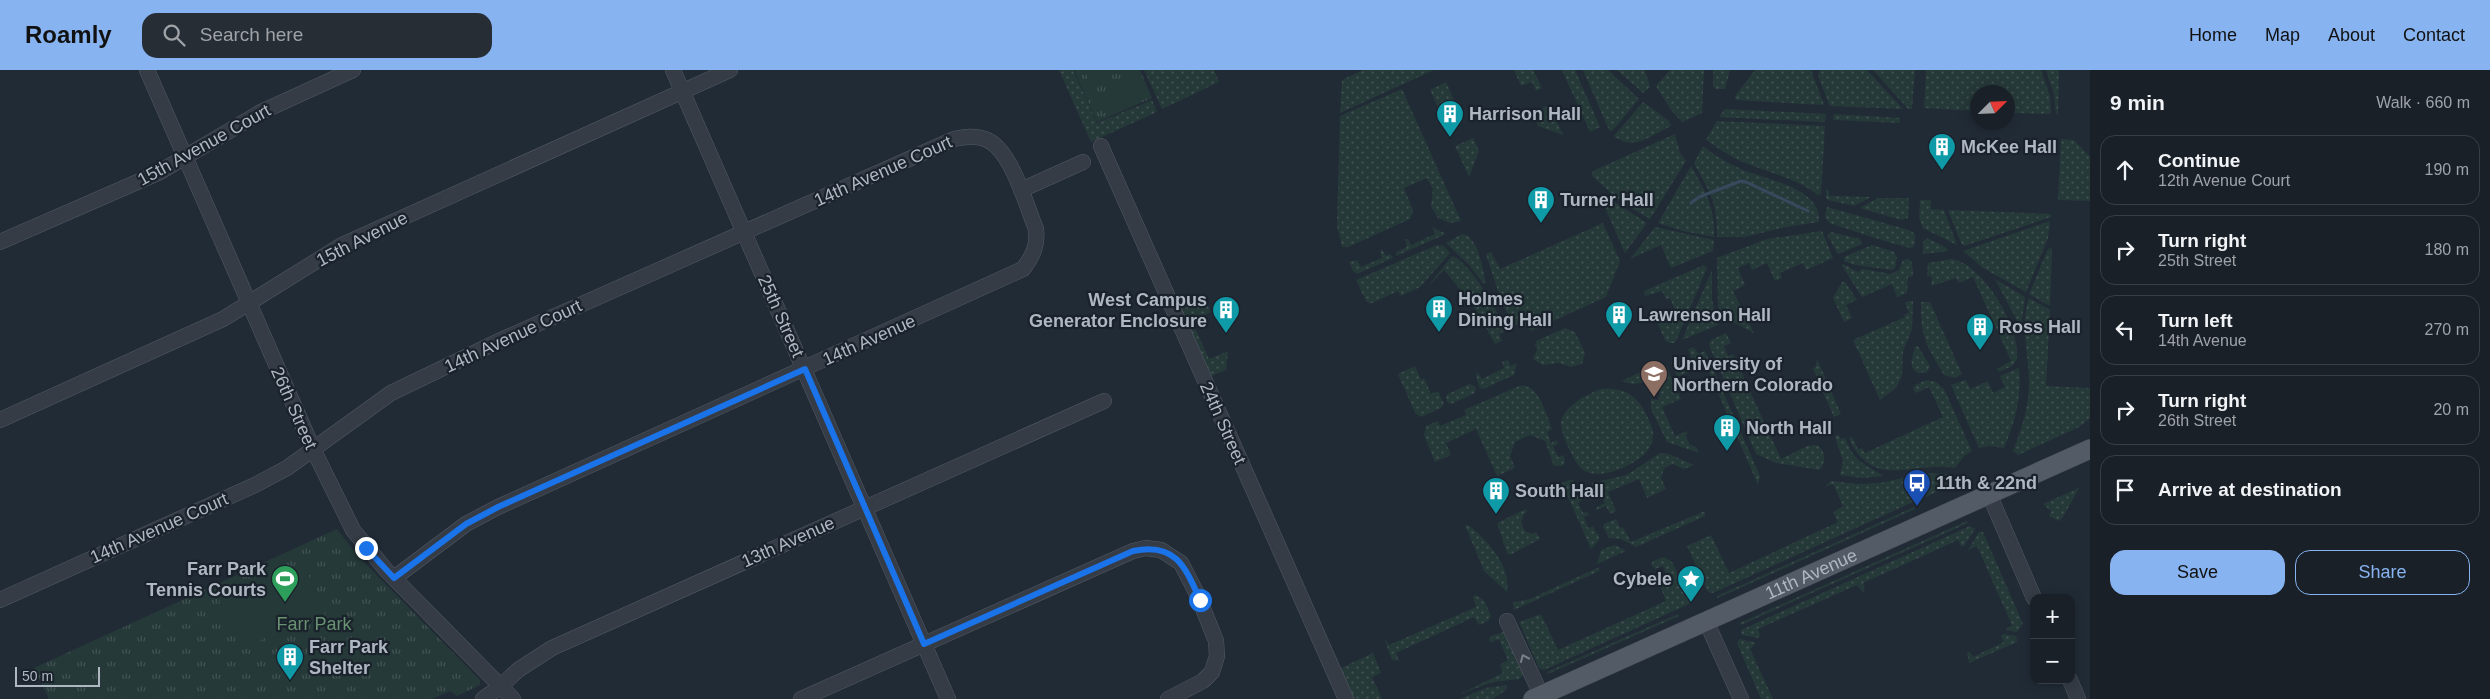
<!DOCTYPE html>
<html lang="en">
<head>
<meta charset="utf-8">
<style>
	:root { --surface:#192028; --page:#262d34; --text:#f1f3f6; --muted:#9fa3a8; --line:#373e45; --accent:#87b3f0 }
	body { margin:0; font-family:Helvetica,sans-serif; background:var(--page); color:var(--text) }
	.controls { position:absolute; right:15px; bottom:15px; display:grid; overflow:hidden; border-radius:10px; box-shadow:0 2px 12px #0003 }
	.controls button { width:45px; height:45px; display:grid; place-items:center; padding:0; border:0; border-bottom:1px solid var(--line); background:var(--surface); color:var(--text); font:25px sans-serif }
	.compass { position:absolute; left:1970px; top:15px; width:45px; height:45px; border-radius:50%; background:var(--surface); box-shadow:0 2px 12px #0003; rotate:66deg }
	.scale { position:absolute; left:15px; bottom:12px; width:85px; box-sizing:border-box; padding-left:5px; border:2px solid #afb7c3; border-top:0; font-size:14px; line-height:18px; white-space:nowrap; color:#afb7c3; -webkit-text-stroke:4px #1a222b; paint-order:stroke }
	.stop { position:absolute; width:15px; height:15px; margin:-11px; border:4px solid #1a73e8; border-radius:50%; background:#fff }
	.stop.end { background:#1a73e8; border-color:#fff; box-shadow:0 1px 5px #0008 }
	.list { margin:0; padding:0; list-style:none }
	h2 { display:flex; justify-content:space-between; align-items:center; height:65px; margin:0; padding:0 20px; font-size:21px }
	h2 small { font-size:16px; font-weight:400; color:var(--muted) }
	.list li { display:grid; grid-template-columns:32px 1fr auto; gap:15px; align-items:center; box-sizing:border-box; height:70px; margin:0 10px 10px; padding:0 10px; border:1px solid var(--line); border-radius:15px }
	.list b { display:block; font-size:19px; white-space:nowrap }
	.list p { margin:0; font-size:16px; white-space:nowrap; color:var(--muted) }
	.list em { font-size:16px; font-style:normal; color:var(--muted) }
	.actions { display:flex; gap:10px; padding:15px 20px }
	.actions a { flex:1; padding:11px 0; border:1px solid var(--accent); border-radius:15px; text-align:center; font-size:18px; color:var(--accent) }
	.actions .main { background:var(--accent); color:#111 }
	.icon { flex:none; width:28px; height:28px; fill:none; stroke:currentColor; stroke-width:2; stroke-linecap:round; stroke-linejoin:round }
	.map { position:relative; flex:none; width:2090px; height:629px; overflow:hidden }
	header { display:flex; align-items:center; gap:30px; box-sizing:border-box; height:70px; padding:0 25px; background:var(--accent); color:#111 }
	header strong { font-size:24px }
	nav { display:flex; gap:28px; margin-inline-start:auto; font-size:18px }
	.search { width:350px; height:45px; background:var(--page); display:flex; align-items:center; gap:12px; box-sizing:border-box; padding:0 18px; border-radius:15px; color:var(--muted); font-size:19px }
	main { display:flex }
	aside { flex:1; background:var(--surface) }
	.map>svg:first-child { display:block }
	.grass { fill:url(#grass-dots) }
	.park { fill:url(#park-tufts) }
	.pitch { fill:#263939 }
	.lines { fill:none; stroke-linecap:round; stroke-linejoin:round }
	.stream { stroke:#38495e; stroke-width:3 }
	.minor-casing { stroke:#525a64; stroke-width:16 }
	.major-casing { stroke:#3e4650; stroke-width:20 }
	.minor { stroke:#353c46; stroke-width:15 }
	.major { stroke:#535b66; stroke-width:19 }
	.oneway { stroke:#78808b }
	.route { stroke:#1a73e8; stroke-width:6 }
	.labels { text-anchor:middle; stroke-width:4.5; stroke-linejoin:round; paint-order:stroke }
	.poi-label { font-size:18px; font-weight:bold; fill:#afb7c3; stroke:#1a222b; text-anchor:start }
	.street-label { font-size:18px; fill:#afb7c3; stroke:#1a222b }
	.park-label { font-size:18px; fill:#689271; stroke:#1a222b }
</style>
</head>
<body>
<header>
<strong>Roamly</strong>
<div class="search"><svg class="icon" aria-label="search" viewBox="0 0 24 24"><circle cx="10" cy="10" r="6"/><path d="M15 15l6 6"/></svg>Search here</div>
<nav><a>Home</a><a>Map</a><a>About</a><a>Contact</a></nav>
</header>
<main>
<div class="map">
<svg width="2090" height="629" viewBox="0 0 2090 629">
	<defs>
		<pattern id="grass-dots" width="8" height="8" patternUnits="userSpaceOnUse" patternTransform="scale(1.25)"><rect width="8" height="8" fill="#263939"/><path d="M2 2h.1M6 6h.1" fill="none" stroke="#435354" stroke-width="1.8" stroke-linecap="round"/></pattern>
		<pattern id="park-tufts" width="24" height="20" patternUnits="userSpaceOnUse" patternTransform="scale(1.25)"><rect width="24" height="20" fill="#263939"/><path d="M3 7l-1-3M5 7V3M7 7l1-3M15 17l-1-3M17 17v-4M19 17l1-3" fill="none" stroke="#435354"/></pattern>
	</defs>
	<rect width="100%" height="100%" fill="#212b36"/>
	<g class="grass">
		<path d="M1059,0H1073L1097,53L1152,30L1157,42L1091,72Z"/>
		<path d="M1144,0H1214L1219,12L1162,39Z"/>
		<path d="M1363,0H1434L1340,43L1342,10Z"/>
		<path d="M1514,0H1533L1542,18L1536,21L1532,12L1521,16Z"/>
		<path d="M1562,0H1575L1600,57L1590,62Z"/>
		<path d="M1583,0H1608L1639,29L1612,61L1609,60Z"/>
		<path d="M1617,0H1645L1650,17L1643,23Z"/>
		<path d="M1670,0H1704L1702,43L1682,52L1671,40L1656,16Z"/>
		<path d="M1713,0H1730L1725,19H1715L1713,16Z"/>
		<path d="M1755,0H1811L1824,35L1736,30L1735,26Z"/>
		<path d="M1820,0H1867L1903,39L1830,36L1818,6Z"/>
		<path d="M1873,0H1915L1912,39H1908Z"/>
		<path d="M1926,0H2041L2050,26L2051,44L2008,43V22H1978L1977,41L1924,38Z"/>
		<path d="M2046,0H2059L2058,44H2056L2054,24Z"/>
		<path d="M1446,12L1460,44L1444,51L1430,20Z"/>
		<path d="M1402,19L1461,151L1450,153L1438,148L1431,136L1433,119L1427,108L1404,118L1413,140L1410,149L1348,177H1342L1337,156L1340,46Z"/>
		<path d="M1643,32L1669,51L1671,56C1652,65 1633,82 1614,66Z"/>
		<path d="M1549,35L1563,65L1538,56L1534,42Z"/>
		<path d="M1725,39L1826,44L1825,52L1719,47Z"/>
		<path d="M1834,44L1900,48V53L1833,50Z"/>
		<path d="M1717,51L1825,56L1821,124L1818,125C1796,108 1769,103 1743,92C1729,86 1718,78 1706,70Z"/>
		<path d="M1675,64L1680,83L1686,91L1650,149L1621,132L1592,106L1593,101Z"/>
		<path d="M1473,68L1479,81L1469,107L1455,76Z"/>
		<path d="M2061,69L2074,70L2090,87V131L2058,130Z"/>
		<path d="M1703,76C1715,86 1728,93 1743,100C1767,110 1822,118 1819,152L1791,156L1744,167H1717C1717,131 1710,123 1694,93Z"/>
		<path d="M1691,96C1706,122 1715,137 1714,167L1683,161L1658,153Z"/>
		<path d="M1826,120H1829V126L1871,127L1854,136L1828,130L1826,128Z"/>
		<path d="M1605,126L1647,153L1625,183L1603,133Z"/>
		<path d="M1878,128H1909L1908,148L1901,150L1860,138Z"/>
		<path d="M1920,130H1931V139L1944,140L1957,175L1923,158L1919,147Z"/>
		<path d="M1827,137L1909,160L1915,164V174L1912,178C1907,179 1839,156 1829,153L1825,146Z"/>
		<path d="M1948,140L2051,144V147L1964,176L1961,173Z"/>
		<path d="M2050,151L2048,168L2026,222L1983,198L1963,181Z"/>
		<path d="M1603,153L1620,191L1606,227L1531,261L1524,255H1513L1501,230L1486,184L1491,182L1500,199Z"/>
		<path d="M1432,157L1446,164L1396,186V182L1407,177L1405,169H1408L1411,175L1435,164Z"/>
		<path d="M1655,157L1714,170L1713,181L1671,198L1661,175L1630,189Z"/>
		<path d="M1822,161L1833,188L1806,200L1803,193L1780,203L1782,208L1775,211L1767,193L1752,200L1749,193L1738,198L1745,215L1733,221L1754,263L1735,253H1722L1718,235L1717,188L1767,169Z"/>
		<path d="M1831,162L1860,169L1862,174L1838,184L1827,165Z"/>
		<path d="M1462,164C1479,166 1482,199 1486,213L1484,214L1468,194L1446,173Z"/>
		<path d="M1927,168L1945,177L1949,181L1923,184V172Z"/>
		<path d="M1437,175L1444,176L1450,183L1420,217L1401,226L1398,221L1370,234L1366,231L1356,210Z"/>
		<path d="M1872,175L1894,182L1897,188L1895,198L1892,200L1855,195L1844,191V187Z"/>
		<path d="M2052,178V179L2050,236L2029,224L2048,179Z"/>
		<path d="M1382,179L1386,186L1390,184L1393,188L1357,204L1353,201L1349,192L1357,190L1361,197L1382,188L1380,181Z"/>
		<path d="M1452,186C1470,192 1499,242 1505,261L1499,264L1502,271L1495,274L1473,235L1444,200L1428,216Z"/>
		<path d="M1909,189L1912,192L1913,206L1908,207L1907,223L1897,227L1892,214L1862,227L1842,196L1843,194L1858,202L1862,199L1891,204L1899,200L1903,190Z"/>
		<path d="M1952,189C1983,194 2021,258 2017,289L2012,296L1999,302L1997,299L2011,291L1973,207L1959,213L1956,208L1931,216L1932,207L1927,206L1928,193Z"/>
		<path d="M1704,195L1707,198L1675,273H1669L1665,270L1653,243L1658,241L1661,246L1675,240L1670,228L1666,229L1662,221L1645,226L1644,221Z"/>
		<path d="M1712,200V230L1718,255L1682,270Z"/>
		<path d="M1995,209L2025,227L2021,258Z"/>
		<path d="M1842,212H1845L1857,230L1846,235L1852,248L1844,252L1833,228Z"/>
		<path d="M1193,224L1208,236L1211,242L1192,251L1209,289L1228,281L1226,300L1211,306L1177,231Z"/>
		<path d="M2029,228L2050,240L2046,316L2090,318V348L2079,357L2018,385L2013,381C2021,360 2028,340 2029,317C2030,289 2019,256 2029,228Z"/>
		<path d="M1909,231H1913L1912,259L1903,281L1902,306L1896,318L1880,330L1853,270L1905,247L1904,245L1909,242L1905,233Z"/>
		<path d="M1921,232H1930L1962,304L1955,308L1944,305C1927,276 1920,267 1921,232Z"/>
		<path d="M1565,258L1575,262L1585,283L1582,294L1571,297L1559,293L1543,295L1533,289L1538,277L1535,276L1536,271Z"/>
		<path d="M1726,263L1731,273L1724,276L1728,286L1733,284L1781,389L1807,376L1817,375C1826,381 1826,392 1820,400L1776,393L1756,384L1709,275L1711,270Z"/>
		<path d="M1918,276L1930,296L1927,302L1918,303C1907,297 1913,287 1915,277Z"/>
		<path d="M1694,277L1698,284L1705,281L1760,406L1758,415L1706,295L1677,307L1671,293L1674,289L1676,293L1691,287L1688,279Z"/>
		<path d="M1817,289L1841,344L1834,347L1813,299L1816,296Z"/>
		<path d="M1508,290L1511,296L1517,293L1514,305L1483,319L1479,317L1476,304L1478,303L1482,309L1504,298L1502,292Z"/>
		<path d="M1657,294C1653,311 1638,318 1622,311Z"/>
		<path d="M1666,295L1681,329L1662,337L1675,366L1688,361L1686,367L1690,375L1696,377L1699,383L1667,372L1651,339V329L1658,330L1661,319L1653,317L1655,312L1662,316L1668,306L1662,302Z"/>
		<path d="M1415,296L1421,310L1424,308L1431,324L1438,321L1444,334L1441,338L1421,347L1415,343L1398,304Z"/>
		<path d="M2019,298C2022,326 2015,352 2004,378L1989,376L1979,378L1951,315L1966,310L1970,319L1988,311L1993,323L2005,317L2000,306Z"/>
		<path d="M1927,310L1936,312L1944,319L1972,381L1964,386L1955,398C1912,390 1873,422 1849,368L1852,367L1858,379L1862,378L1865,383L1943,347L1929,317L1916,323L1913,319L1915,315Z"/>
		<path d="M1469,314L1476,317L1475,323L1451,334L1447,332L1446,325Z"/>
		<path d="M1519,316C1539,312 1546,345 1552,359L1547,362L1551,373L1557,370L1558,374L1553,376L1558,387L1563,385L1565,390L1563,396H1554L1545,371L1530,365L1515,372L1510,386L1515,398L1497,406L1476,359L1446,373L1451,385L1435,392L1424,365L1426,356L1438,351L1440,356L1466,345L1464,340Z"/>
		<path d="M1602,319C1625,317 1638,326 1647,346C1650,353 1654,359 1653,367C1651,389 1618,402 1600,404C1594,404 1586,403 1582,399C1574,393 1559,360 1561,351C1566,335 1588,323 1602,319Z"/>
		<path d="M1838,364L1841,369L1845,368C1855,393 1863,393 1884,406L1862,408L1840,405L1843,391L1835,367Z"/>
		<path d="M1660,383L1669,384L1694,395L1684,399L1673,394L1664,398L1661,408L1666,419L1647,428L1639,409L1608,422L1616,441L1610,444L1606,436L1597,440L1596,438L1605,433L1600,423L1591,427L1590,420L1592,413L1627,405Z"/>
		<path d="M1925,403L1952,404L1949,416L1926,427L1923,423L1911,428L1913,432L1713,523L1708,522L1687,476L1711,465L1729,503L1838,452L1833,442L1843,436L1833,414L1824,417L1831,411L1858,414L1880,413Z"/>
		<path d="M1569,410H1573L1576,416L1571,418L1575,426L1579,424L1582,430L1578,433L1583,443L1587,442L1589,445L1584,447L1588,458L1593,456L1597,464H1599V470L1591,479L1562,413Z"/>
		<path d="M2079,418L2063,447L2059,451L2049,446L2051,441L2043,434Z"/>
		<path d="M1914,437L1915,439L1718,528L1717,526Z"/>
		<path d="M1526,439L1527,442L1524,444L1521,452L1525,461L1532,464L1536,462L1540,469L1510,485L1507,483L1497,453Z"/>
		<path d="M1705,441V446L1636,477L1621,469L1609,468L1603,457L1604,454L1616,449L1620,458L1623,457L1631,472Z"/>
		<path d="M1967,451L1968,453L1741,555L1740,553Z"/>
		<path d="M1465,455H1468C1487,469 1511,496 1507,522L1484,501Z"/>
		<path d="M1970,456L1975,459L1964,476H1961L1958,470L1863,513L1865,520L1863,522L1857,515L1758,559L1760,565L1758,568L1742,565L1741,560Z"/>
		<path d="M1979,462H1983L2023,554L2017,562L2005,560L2012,555L1977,476L1968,480Z"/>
		<path d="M1615,475L1626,481L1597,494L1601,480Z"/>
		<path d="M1664,487L1672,492L1691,533L1544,600L1539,598L1519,552L1541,544L1558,580L1666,531L1660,516L1669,511L1663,496L1655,499L1651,495L1653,491Z"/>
		<path d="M1597,498L1600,499L1599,501L1514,540L1513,532L1530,529Z"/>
		<path d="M1475,525L1484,530L1491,546L1488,551L1479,555L1474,547L1396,583L1399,591L1392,590L1384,568L1389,575L1476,537L1473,527Z"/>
		<path d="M1678,544L1679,546L1548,604L1547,602Z"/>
		<path d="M1504,562L1524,605L1519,609L1493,612L1460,624L1503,603L1500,595L1508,590L1499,569L1491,572L1489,569L1491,566Z"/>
		<path d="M2004,564L2016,566L2017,572L1969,593L1967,582H1970L1973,587L2004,572L2001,566Z"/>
		<path d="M1740,569L1756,573L1750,579L1773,629H1761L1737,573Z"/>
		<path d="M1373,583L1381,603L1372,607L1382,629H1351L1335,588L1341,598Z"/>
		<path d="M1507,615L1506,620L1493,629H1460L1486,618Z"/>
	</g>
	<g class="park">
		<path d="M1074,0H1140L1152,28L1097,52Z"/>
		<path d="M337,459L358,486L480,610V615L457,626L450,621L432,629H49L34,598Z"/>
	</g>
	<g class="pitch">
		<path d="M1084,0H1124L1091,15Z"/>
		<path d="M1133,9L1141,27L1104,43L1096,26Z"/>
		<path d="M303,492L325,545L267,572L265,568L241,580L219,531Z"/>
	</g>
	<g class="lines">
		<path class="stream" d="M1691,133L1699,127L1741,111L1746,112L1808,141"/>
		<defs>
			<g id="minor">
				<path d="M147,0L313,379L353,460L386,500L513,629"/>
				<path d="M673,0L948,629"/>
				<path d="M1101,76L1346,629"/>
				<path d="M1021,120L1083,92"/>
				<path d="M0,172L158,103L261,42L353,0"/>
				<path d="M0,350L223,249L342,175L730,0"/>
				<path d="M1989,424L2034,528"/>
				<path d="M0,530L255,415L287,398L391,323L499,271L954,69C965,67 974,65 985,69C1011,78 1026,135 1036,159C1038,175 1033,186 1023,199L498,437L466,454L394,508"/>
				<path d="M1507,551L1543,629"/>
				<path d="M1706,551L1741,629"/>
				<path d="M2070,610L2078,629"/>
				<path d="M483,629L501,616L518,600L552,578L1104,331"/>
				<path d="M801,629L1133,481L1146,478L1161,480L1181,493L1198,526L1216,571L1217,586L1212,602L1203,611L1168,629"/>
			</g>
			<g id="major">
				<path id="s1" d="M1533,629L2090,379"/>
			</g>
		</defs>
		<use href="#minor" class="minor-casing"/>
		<use href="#major" class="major-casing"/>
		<use href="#minor" class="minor"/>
		<use href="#major" class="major"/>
	</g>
	<defs><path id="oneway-chevron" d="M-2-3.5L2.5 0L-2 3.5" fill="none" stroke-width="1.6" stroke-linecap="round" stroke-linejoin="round" transform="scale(1.25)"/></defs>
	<use class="oneway" href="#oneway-chevron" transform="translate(1524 588) rotate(-114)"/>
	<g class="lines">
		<path class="route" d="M366,478L394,508L466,454L498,437L805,299L924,574L1133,481C1175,472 1185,496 1200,530"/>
	</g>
	<defs>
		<symbol id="building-pin" viewBox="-11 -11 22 30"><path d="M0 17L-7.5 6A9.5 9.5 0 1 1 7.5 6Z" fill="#0f9aa8" stroke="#1a222b"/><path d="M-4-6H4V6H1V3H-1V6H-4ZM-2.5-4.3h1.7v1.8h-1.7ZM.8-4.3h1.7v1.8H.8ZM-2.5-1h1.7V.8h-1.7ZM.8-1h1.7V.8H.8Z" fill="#fff"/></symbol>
		<symbol id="university-pin" viewBox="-11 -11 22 30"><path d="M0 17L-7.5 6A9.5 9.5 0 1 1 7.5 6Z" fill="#8d6e63" stroke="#1a222b"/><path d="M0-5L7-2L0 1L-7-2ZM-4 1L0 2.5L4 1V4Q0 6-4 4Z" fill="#fff"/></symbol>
		<symbol id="bus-pin" viewBox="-11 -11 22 30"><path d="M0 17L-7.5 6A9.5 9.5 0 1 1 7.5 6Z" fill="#1a4fb4" stroke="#1a222b"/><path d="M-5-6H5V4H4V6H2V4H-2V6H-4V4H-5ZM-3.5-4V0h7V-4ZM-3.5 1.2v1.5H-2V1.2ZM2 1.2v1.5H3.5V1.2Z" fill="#fff"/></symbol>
		<symbol id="stadium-pin" viewBox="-11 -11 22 30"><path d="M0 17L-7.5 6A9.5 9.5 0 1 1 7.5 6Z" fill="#2e9e5b" stroke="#1a222b"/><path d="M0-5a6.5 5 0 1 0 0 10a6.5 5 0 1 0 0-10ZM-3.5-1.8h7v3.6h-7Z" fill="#fff"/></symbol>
		<symbol id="sight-pin" viewBox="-11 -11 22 30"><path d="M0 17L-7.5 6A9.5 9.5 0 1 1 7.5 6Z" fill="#0f9aa8" stroke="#1a222b"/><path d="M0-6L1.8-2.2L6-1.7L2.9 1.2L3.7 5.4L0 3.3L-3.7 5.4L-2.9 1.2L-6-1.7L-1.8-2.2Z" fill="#fff"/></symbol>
	</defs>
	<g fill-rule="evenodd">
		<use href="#building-pin" x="1434" y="28" width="32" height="43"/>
		<use href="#building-pin" x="1926" y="61" width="32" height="43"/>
		<use href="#building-pin" x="1525" y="114" width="32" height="43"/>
		<use href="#building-pin" x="1423" y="223" width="32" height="43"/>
		<use href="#building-pin" x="1210" y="224" width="32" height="43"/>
		<use href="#building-pin" x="1603" y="229" width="32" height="43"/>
		<use href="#building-pin" x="1964" y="241" width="32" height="43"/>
		<use href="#university-pin" x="1638" y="288" width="32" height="43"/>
		<use href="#building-pin" x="1711" y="342" width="32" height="43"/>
		<use href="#bus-pin" x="1901" y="397" width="32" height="43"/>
		<use href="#building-pin" x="1480" y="405" width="32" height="43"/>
		<use href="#stadium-pin" x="269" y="493" width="32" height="43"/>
		<use href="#sight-pin" x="1675" y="493" width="32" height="43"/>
		<use href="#building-pin" x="274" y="571" width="32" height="43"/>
	</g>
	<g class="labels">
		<g class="poi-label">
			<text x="1469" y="50">Harrison Hall</text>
			<text x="1961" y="83">McKee Hall</text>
			<text x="1560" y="136">Turner Hall</text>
			<text x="1458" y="235">Holmes<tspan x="1458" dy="21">Dining Hall</tspan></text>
			<text x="1207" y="236" text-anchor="end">West Campus<tspan x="1207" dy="21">Generator Enclosure</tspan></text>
			<text x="1638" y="251">Lawrenson Hall</text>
			<text x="1999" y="263">Ross Hall</text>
			<text x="1673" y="300">University of<tspan x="1673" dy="21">Northern Colorado</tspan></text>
			<text x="1746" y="364">North Hall</text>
			<text x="1936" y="419">11th &amp; 22nd</text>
			<text x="1515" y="427">South Hall</text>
			<text x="266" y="505" text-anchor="end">Farr Park<tspan x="266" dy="21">Tennis Courts</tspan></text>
			<text x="1672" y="515" text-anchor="end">Cybele</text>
			<text x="309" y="583">Farr Park<tspan x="309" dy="21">Shelter</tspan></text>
		</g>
		<g class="street-label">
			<text transform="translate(204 75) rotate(-29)" y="6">15th Avenue Court</text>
			<text transform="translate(883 101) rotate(-24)" y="6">14th Avenue Court</text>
			<text transform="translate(362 169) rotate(-27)" y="6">15th Avenue</text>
			<text transform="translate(781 246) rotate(66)" y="6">25th Street</text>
			<text transform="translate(513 266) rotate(-25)" y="6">14th Avenue Court</text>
			<text transform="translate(869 270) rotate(-24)" y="6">14th Avenue</text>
			<text transform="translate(294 338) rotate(66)" y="6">26th Street</text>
			<text transform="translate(1223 353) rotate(66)" y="6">24th Street</text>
			<text transform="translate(159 458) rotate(-24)" y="6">14th Avenue Court</text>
			<text transform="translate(788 472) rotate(-24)" y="6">13th Avenue</text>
			<text dy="6" stroke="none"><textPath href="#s1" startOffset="305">11th Avenue</textPath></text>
		</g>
		<g class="park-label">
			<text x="314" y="560">Farr Park</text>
		</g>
	</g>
</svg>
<div class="controls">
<button>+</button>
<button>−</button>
</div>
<svg class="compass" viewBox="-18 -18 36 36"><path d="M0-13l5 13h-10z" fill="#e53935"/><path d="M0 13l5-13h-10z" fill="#9fa3a8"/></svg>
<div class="scale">50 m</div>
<div class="stop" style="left:1200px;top:530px"></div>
<div class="stop end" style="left:366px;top:478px"></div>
</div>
<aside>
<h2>9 min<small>Walk · 660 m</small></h2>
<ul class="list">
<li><svg class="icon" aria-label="ahead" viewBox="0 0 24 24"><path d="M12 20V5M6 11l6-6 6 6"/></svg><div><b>Continue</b><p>12th Avenue Court</p></div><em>190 m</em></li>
<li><svg class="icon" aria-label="right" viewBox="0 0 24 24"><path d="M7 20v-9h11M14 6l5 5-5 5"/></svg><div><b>Turn right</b><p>25th Street</p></div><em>180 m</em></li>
<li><svg class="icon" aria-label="left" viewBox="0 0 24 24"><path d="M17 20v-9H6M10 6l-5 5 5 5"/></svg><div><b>Turn left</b><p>14th Avenue</p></div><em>270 m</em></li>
<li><svg class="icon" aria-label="right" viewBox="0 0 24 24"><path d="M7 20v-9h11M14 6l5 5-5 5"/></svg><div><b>Turn right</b><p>26th Street</p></div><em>20 m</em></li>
<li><svg class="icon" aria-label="arrive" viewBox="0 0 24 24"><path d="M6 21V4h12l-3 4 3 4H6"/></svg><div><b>Arrive at destination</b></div></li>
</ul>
<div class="actions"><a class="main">Save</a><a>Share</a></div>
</aside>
</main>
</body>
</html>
